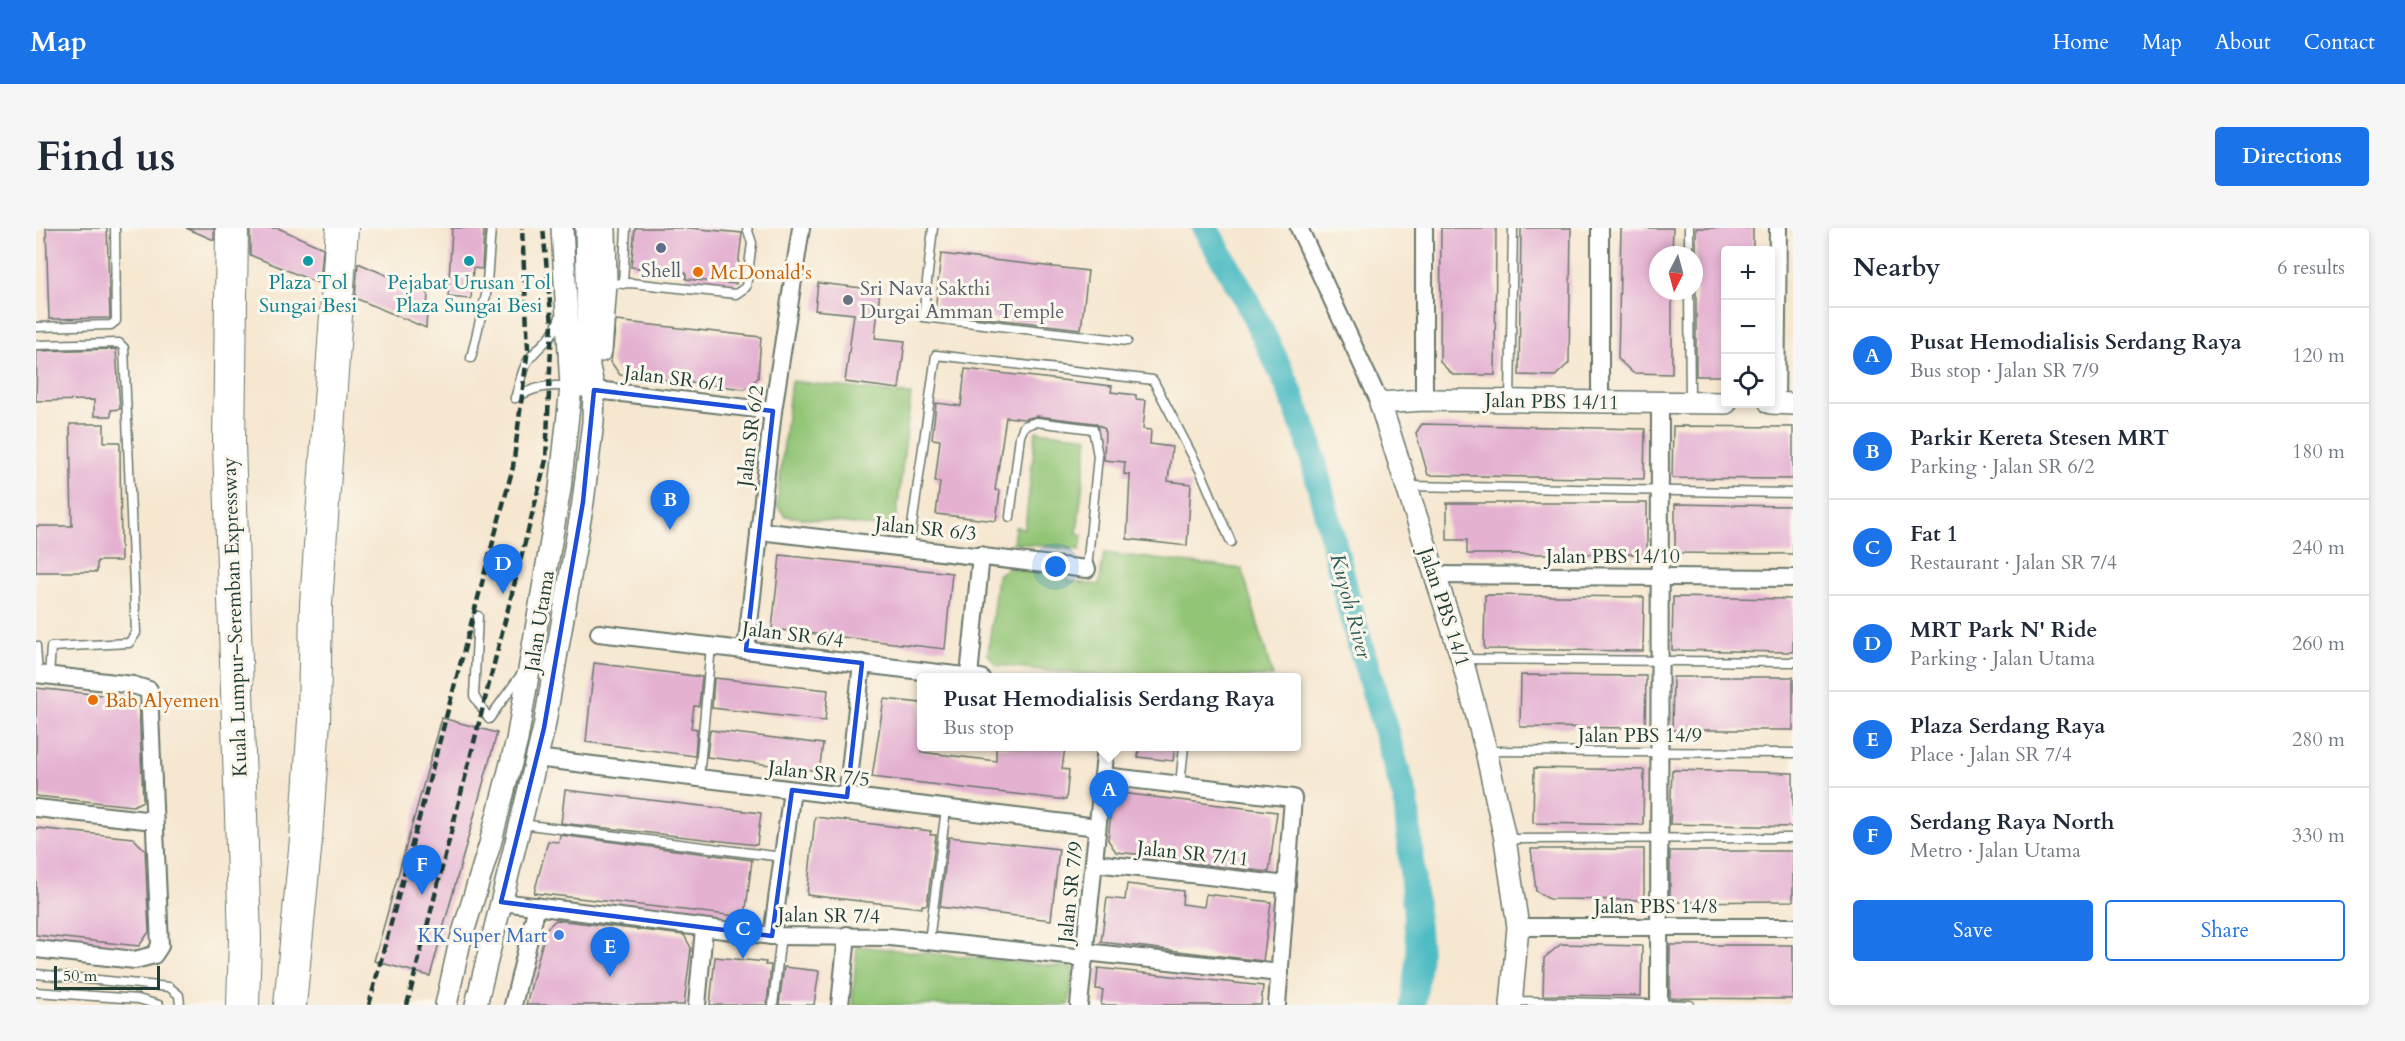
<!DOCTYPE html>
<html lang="en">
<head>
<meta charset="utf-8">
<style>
	:root { --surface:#fff; --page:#f6f6f7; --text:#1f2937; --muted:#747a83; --line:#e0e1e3; --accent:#1a73e8 }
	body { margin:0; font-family:Cardo,serif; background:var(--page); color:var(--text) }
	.controls { position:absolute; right:18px; top:18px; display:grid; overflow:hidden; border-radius:6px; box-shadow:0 3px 9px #0003 }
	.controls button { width:54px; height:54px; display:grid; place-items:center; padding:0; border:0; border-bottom:2px solid var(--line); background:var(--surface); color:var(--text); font:30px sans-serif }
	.compass { position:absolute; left:1613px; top:18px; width:54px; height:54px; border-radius:50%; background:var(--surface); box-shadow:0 3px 9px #0003; rotate:186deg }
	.scale { position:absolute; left:18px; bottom:15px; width:106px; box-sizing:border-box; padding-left:6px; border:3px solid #1f3d34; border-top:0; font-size:16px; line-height:21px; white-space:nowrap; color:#1f3d34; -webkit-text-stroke:4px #fbf7ec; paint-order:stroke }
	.you { position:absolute; left:1020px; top:339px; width:21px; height:21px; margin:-15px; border:4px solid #fff; border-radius:50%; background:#1a73e8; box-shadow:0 0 0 9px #1a73e833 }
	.badge { display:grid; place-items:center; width:39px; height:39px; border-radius:50%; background:var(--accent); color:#fff; font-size:20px; font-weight:700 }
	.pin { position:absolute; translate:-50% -50px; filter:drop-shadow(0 2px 3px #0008) }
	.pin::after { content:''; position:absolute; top:32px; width:21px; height:18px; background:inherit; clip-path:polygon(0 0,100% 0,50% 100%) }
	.popup { position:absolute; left:881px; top:445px; width:384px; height:78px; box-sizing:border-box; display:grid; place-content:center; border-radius:6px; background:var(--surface); filter:drop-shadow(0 2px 4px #0005); font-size:20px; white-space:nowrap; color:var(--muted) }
	.popup b { font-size:22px; color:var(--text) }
	.popup::after { content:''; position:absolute; left:50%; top:100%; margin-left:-12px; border:12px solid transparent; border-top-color:var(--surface) }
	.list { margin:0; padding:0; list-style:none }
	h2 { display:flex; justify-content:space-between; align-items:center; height:78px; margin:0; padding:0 24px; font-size:26px }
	h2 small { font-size:20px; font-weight:400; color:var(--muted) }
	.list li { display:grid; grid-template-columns:39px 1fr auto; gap:18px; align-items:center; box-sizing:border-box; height:96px; padding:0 24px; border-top:2px solid var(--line) }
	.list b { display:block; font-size:22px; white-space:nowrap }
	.list p { margin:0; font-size:20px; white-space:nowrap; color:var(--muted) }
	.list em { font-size:20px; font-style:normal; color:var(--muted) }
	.actions { display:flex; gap:12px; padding:18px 24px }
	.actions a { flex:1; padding:14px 0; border:2px solid var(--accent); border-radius:6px; text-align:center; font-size:21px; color:var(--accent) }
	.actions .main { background:var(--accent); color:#fff }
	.icon { flex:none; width:33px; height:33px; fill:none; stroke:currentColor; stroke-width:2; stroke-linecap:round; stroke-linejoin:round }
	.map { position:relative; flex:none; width:1757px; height:777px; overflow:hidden; border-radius:6px }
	header { display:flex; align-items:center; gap:36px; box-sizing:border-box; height:84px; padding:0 30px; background:var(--accent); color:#fff }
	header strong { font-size:28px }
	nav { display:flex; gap:33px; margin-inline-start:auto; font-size:21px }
	.intro { display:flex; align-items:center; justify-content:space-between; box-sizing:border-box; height:144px; padding:0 36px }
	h1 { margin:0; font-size:42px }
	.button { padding:15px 27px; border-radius:6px; background:var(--accent); color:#fff; font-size:21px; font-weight:700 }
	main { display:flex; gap:36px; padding:0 36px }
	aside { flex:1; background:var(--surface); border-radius:6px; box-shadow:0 3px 9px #0003 }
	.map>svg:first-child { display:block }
	.green { fill:#92c576; stroke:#588155; stroke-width:1.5 }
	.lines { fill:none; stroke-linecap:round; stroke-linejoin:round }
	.river { stroke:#4ebcc3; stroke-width:26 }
	.building { fill:#e4b1d1 }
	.service-casing { stroke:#6a786b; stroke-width:11 }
	.minor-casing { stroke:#6a786b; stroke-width:20 }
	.tertiary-casing { stroke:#6a786b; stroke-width:24 }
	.motorway-casing { stroke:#6a786b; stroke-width:34 }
	.service { stroke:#fff; stroke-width:8 }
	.minor { stroke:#fff; stroke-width:16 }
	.tertiary { stroke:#fff; stroke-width:21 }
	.motorway { stroke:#fff; stroke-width:32 }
	.rail { stroke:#1f3d34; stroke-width:4.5; stroke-dasharray:9 4.5; stroke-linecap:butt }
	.marked { fill:none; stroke:#1d4ed8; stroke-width:4.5; stroke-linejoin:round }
	.service-dot { fill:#5c6f8a; stroke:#fbf7ec; stroke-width:2 }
	.culture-dot { fill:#0f9aa8; stroke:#fbf7ec; stroke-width:2 }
	.food-dot { fill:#e8710a; stroke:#fbf7ec; stroke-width:2 }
	.worship-dot { fill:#6b7280; stroke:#fbf7ec; stroke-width:2 }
	.shop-dot { fill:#3f7fe0; stroke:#fbf7ec; stroke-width:2 }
	.labels { text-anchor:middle; stroke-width:6; stroke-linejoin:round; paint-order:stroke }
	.service-label { font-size:20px; fill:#4e5e75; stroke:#fbf7ec }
	.food-label { font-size:20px; fill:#c56008; stroke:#fbf7ec; text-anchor:start }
	.culture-label { font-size:20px; fill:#0d838f; stroke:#fbf7ec }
	.worship-label { font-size:20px; fill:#5b616d; stroke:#fbf7ec; text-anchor:start }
	.street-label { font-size:20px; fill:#1f3d34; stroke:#fbf7ec }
	.shop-label { font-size:20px; fill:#366cbe; stroke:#fbf7ec; text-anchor:end }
	.water-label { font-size:21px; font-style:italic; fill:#2b5d58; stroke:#fbf7ec }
</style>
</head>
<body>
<header>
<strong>Map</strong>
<nav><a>Home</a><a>Map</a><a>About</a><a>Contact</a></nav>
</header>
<div class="intro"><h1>Find us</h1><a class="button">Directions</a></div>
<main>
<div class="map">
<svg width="1757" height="777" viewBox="0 0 1757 777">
	<rect width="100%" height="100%" fill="#fbf7ec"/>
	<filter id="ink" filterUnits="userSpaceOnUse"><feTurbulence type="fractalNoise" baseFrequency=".0167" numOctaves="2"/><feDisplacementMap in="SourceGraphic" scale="12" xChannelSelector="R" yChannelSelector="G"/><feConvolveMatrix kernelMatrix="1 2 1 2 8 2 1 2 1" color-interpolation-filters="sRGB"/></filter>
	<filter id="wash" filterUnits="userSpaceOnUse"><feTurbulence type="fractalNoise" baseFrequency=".008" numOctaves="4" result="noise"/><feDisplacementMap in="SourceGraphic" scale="24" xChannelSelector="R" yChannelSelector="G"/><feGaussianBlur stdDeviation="1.35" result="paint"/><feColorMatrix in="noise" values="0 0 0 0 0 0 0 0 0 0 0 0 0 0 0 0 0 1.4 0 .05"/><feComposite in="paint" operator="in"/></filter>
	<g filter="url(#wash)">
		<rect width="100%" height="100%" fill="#f6e7d0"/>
		<g class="green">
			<path d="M755,153L875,167L859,301L749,288L741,277Z"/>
			<path d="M1000,203L1052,209L1041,305L1046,307L1044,322L977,315L979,299L989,300Z"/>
			<path d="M1068,325L1206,341L1237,449H1071L960,437L952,426L961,348L971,340L1032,347V353L1063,357Z"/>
			<path d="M821,718L1038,740L1033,777H816Z"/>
		</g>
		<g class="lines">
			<path class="river" d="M1169,0L1208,67L1251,156L1272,211L1317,392L1370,572L1383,726L1377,777"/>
		</g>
		<g id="blocks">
			<g class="building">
				<path d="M10,0H71L74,90L13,91Z"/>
				<path d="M150,0H178V12Z"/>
				<path d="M214,0H242L287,20L284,56L214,27Z"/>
				<path d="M416,0H448L446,41L437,40L435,71L412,69Z"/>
				<path d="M599,0H653L706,5L700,56L650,51V45L595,39Z"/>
				<path d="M1405,0H1460L1459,147H1417L1404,134Z"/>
				<path d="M1485,0H1535L1533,135L1519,148L1483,147Z"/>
				<path d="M1585,0H1637L1636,27H1622V63H1636V146L1597,145L1582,131Z"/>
				<path d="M1660,0H1717V22H1689V148H1660Z"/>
				<path d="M905,26L1052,43L1045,101L899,84Z"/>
				<path d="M322,35L392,65L390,100L319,70Z"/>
				<path d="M782,55L844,62L839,110L869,113L863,161L809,154L818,86L779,82Z"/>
				<path d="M580,93L725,109L722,150L709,161L584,147L575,134Z"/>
				<path d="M80,121L84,181L75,182V188H58V172L0,173L1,123Z"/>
				<path d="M929,141L1076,158L1075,164L1100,167V171L1110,172L1107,201L1115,202L1114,216L1136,219L1132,253L1155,256L1151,318L1091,311L1094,247L1088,246L1089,234L1068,232L1069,201L1058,195L1001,188L988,191L970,189L959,262L964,263L960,293L900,286L904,254H899L904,212L896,211L900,175L925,178Z"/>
				<path d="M34,196H68V214H84L85,333H61V344H0V298H36Z"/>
				<path d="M1386,196L1609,201L1608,251L1392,247L1380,205Z"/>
				<path d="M1637,198L1757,199V251L1636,250Z"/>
				<path d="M1411,275H1611V326H1431V312H1411Z"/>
				<path d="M1639,276L1757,278V326L1639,325Z"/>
				<path d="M744,327L916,345L909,421L736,401Z"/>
				<path d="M1449,367L1608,369L1607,423L1448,421Z"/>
				<path d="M1637,369L1757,371V424L1636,422Z"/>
				<path d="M558,435L666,449L663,478H658L655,500L661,501L659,528L550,514Z"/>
				<path d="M1485,447L1610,448L1609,500L1484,499Z"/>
				<path d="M1637,449H1757V502H1636Z"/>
				<path d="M678,450L792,462L789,493L676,480Z"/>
				<path d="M0,460L94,470L103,479L107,573L97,578L0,568Z"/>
				<path d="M848,471L885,475V524L960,533V519H1029L1026,541L1033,542L1030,572L836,549Z"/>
				<path d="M406,490L461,505L394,748L338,733Z"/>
				<path d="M674,502L787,516L783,543L671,529Z"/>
				<path d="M1103,519H1139L1137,533L1102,529Z"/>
				<path d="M1498,540L1608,542L1607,597L1497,595Z"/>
				<path d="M1636,542L1757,545V599L1634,596Z"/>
				<path d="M529,562L725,585L721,617L525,595Z"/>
				<path d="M1077,564L1241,584L1233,644L1109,630V627L1080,624L1072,612Z"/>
				<path d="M779,589L895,603L894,607H900L891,677H886V680L771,667Z"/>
				<path d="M0,600L97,610L109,622L113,704L103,718L0,707Z"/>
				<path d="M524,607L716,632L709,689L498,665L512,613L523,614Z"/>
				<path d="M913,609L1023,621L1015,692L904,679Z"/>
				<path d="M1495,621H1608V672L1513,671L1500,663Z"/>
				<path d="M1634,623H1757V673L1634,674Z"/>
				<path d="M1091,656L1147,663L1146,676L1168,679L1170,666L1235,674L1227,733L1065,714L1071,670L1089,672Z"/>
				<path d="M520,692L648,707L655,720L648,777H490L510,701Z"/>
				<path d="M1525,716L1606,718L1605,768L1507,767L1508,730Z"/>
				<path d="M1634,717H1757V771L1634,770Z"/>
				<path d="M679,729L730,734L729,737H735L731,777H674Z"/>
				<path d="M748,739L783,743L778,777H743Z"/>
				<path d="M1062,740L1227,758L1225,777H1065L1067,762L1060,761Z"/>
			</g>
		</g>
	</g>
	<g filter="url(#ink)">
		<use href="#blocks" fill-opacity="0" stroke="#6a786b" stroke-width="1.5"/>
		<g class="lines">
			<defs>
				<g id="service">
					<path d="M897,0L887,89L1091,113"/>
					<path d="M1653,0V27"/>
					<path d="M570,56L595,55L700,66L710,59L716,15L711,0"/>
					<path d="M587,56L590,0"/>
					<path d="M1653,63L1654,174"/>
					<path d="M0,99L75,97L80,93L79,0"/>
					<path d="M0,117L83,115L88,120L100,405L93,415L15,419L13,448"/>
					<path d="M435,130L450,67L455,0"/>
					<path d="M479,170C483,160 485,144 491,134C503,116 516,114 524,89"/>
					<path d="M479,170C498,159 513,156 535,159"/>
					<path d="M1474,172L1477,0"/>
					<path d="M1371,258L1757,265"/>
					<path d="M974,289L984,208L988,198L1000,194L1057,201L1062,228L1051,341"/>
					<path d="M873,319L900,127L1117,152L1165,244L1195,314"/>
					<path d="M442,388L438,468L453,491L487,444"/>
					<path d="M0,418L2,447"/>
					<path d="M1427,431L1757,434"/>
					<path d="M1451,523L1757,525"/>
					<path d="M663,550L675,418"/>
					<path d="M1144,557L1148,518"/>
					<path d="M485,596L746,629"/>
					<path d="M1469,611L1757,610"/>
					<path d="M893,713L910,581"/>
					<path d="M0,746L133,759L143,767L144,777"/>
					<path d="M0,764L102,771L123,777"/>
					<path d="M1476,773L1654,777"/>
					<path d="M737,777L745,707"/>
				</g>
				<g id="minor">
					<path d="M1263,0L1344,175"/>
					<path d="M1564,0V173"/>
					<path d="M535,159L737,183"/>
					<path d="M1388,172V0"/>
					<path d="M1740,175L1742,0"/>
					<path d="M723,303L1051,341"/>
					<path d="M1397,347L1757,350"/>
					<path d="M563,405L945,450"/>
					<path d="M710,422L737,183L765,0"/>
					<path d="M0,446L97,457L113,462L124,718L118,727L99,732L0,721"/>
					<path d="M933,448L945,327"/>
					<path d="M500,530L1061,599"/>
					<path d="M1068,548L1257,570L1241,777"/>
					<path d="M811,569L826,435"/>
					<path d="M0,580L118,593"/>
					<path d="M1059,635L1251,657"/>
					<path d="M465,674L736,708L854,709L1049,730"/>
					<path d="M1482,699H1757"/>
					<path d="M736,708L756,562"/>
					<path d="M1049,724L1244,745"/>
					<path d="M477,777L501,678"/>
					<path d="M661,777L668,701"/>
					<path d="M804,777L811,707"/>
					<path d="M1043,777L1070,518"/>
					<path d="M1623,777L1624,174"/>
				</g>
				<g id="tertiary">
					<path d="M565,123L570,56L569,0"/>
					<path d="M1734,175L1757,176"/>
					<path d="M410,777L423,718L454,616L481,512L524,261L535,159L526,0"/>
					<path d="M440,777L508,500L547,274L557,194L558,162L553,139L550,0"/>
					<path d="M1475,777L1482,699L1469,611L1450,523L1426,431L1344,175L1388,172L1690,175"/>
				</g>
				<g id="motorway">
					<path d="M196,0L193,216L209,711L207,777"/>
					<path d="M254,777L270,611L278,492L280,376L306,0"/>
				</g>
			</defs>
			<use href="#service" class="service-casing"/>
			<use href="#minor" class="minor-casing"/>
			<use href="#tertiary" class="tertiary-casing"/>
			<use href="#motorway" class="motorway-casing"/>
			<use href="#service" class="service"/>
			<use href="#minor" class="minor"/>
			<use href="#tertiary" class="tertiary"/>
			<use href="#motorway" class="motorway"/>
			<g class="rail">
				<path d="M333,777L477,239L492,120L486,0"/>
				<path d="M371,777L510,232L516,96L507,0"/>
			</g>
		</g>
	</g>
	<path class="marked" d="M558,162L737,183L710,422L826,435L811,569L756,562L736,708L465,674L508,500L547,274Z"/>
	<circle class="service-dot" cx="625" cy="20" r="6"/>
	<g class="culture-dot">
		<circle cx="272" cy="33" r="6"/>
		<circle cx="433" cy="33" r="6"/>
	</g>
	<g class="food-dot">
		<circle cx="662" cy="44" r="6"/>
		<circle cx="57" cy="472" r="6"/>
	</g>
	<circle class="worship-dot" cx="812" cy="72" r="6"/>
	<circle class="shop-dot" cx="523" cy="707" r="6"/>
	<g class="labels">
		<g class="service-label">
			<text x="625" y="49">Shell</text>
		</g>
		<g class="food-label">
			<text x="674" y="51">McDonald's</text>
			<text x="69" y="479">Bab Alyemen</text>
		</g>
		<g class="culture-label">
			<text x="272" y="61">Plaza Tol<tspan x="272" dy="23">Sungai Besi</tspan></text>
			<text x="433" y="61">Pejabat Urusan Tol<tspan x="433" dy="23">Plaza Sungai Besi</tspan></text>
		</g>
		<g class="worship-label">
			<text x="824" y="67">Sri Nava Sakthi<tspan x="824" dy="23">Durgai Amman Temple</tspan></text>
		</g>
		<g class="street-label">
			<text transform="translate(639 150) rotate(7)" y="7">Jalan SR 6/1</text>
			<text transform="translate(1516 173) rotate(1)" y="7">Jalan PBS 14/11</text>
			<text transform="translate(714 208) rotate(-83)" y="7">Jalan SR 6/2</text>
			<text transform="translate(890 300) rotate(6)" y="7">Jalan SR 6/3</text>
			<text x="1577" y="335">Jalan PBS 14/10</text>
			<text transform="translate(1409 379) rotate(72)" y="7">Jalan PBS 14/1</text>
			<text transform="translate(198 389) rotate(-92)" y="7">Kuala Lumpur–Seremban Expressway</text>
			<text transform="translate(503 393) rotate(-81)" y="7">Jalan Utama</text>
			<text transform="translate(757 406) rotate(7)" y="7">Jalan SR 6/4</text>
			<text x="1604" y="514">Jalan PBS 14/9</text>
			<text transform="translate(783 545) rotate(7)" y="7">Jalan SR 7/5</text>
			<text transform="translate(1157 625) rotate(6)" y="7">Jalan SR 7/11</text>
			<text transform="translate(1034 664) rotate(-84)" y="7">Jalan SR 7/9</text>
			<text x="1620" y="685">Jalan PBS 14/8</text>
			<text transform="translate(793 687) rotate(1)" y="7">Jalan SR 7/4</text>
		</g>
		<g class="shop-label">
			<text x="511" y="714">KK Super Mart</text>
		</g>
		<g class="water-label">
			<text transform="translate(1315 378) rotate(75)" y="7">Kuyoh River</text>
		</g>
	</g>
</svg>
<div class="controls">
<button>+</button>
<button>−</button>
<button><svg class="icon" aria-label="locate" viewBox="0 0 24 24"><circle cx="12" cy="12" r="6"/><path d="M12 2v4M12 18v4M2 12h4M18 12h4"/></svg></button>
</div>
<svg class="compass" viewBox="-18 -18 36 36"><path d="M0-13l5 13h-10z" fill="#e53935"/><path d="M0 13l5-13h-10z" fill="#747a83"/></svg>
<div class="scale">50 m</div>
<div class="you"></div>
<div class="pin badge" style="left:1073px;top:592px">A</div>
<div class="popup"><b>Pusat Hemodialisis Serdang Raya</b>Bus stop</div>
<div class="pin badge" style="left:634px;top:302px">B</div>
<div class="pin badge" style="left:707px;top:731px">C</div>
<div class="pin badge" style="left:467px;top:366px">D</div>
<div class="pin badge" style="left:574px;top:749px">E</div>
<div class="pin badge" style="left:386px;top:667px">F</div>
</div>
<aside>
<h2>Nearby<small>6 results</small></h2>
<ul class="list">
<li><span class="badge">A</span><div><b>Pusat Hemodialisis Serdang Raya</b><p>Bus stop · Jalan SR 7/9</p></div><em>120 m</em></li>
<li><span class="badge">B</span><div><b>Parkir Kereta Stesen MRT</b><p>Parking · Jalan SR 6/2</p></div><em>180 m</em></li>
<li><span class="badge">C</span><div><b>Fat 1</b><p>Restaurant · Jalan SR 7/4</p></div><em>240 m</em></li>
<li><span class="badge">D</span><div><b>MRT Park N' Ride</b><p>Parking · Jalan Utama</p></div><em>260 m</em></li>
<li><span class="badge">E</span><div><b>Plaza Serdang Raya</b><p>Place · Jalan SR 7/4</p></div><em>280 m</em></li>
<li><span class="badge">F</span><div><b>Serdang Raya North</b><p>Metro · Jalan Utama</p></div><em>330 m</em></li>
</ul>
<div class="actions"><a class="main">Save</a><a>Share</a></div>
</aside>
</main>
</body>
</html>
